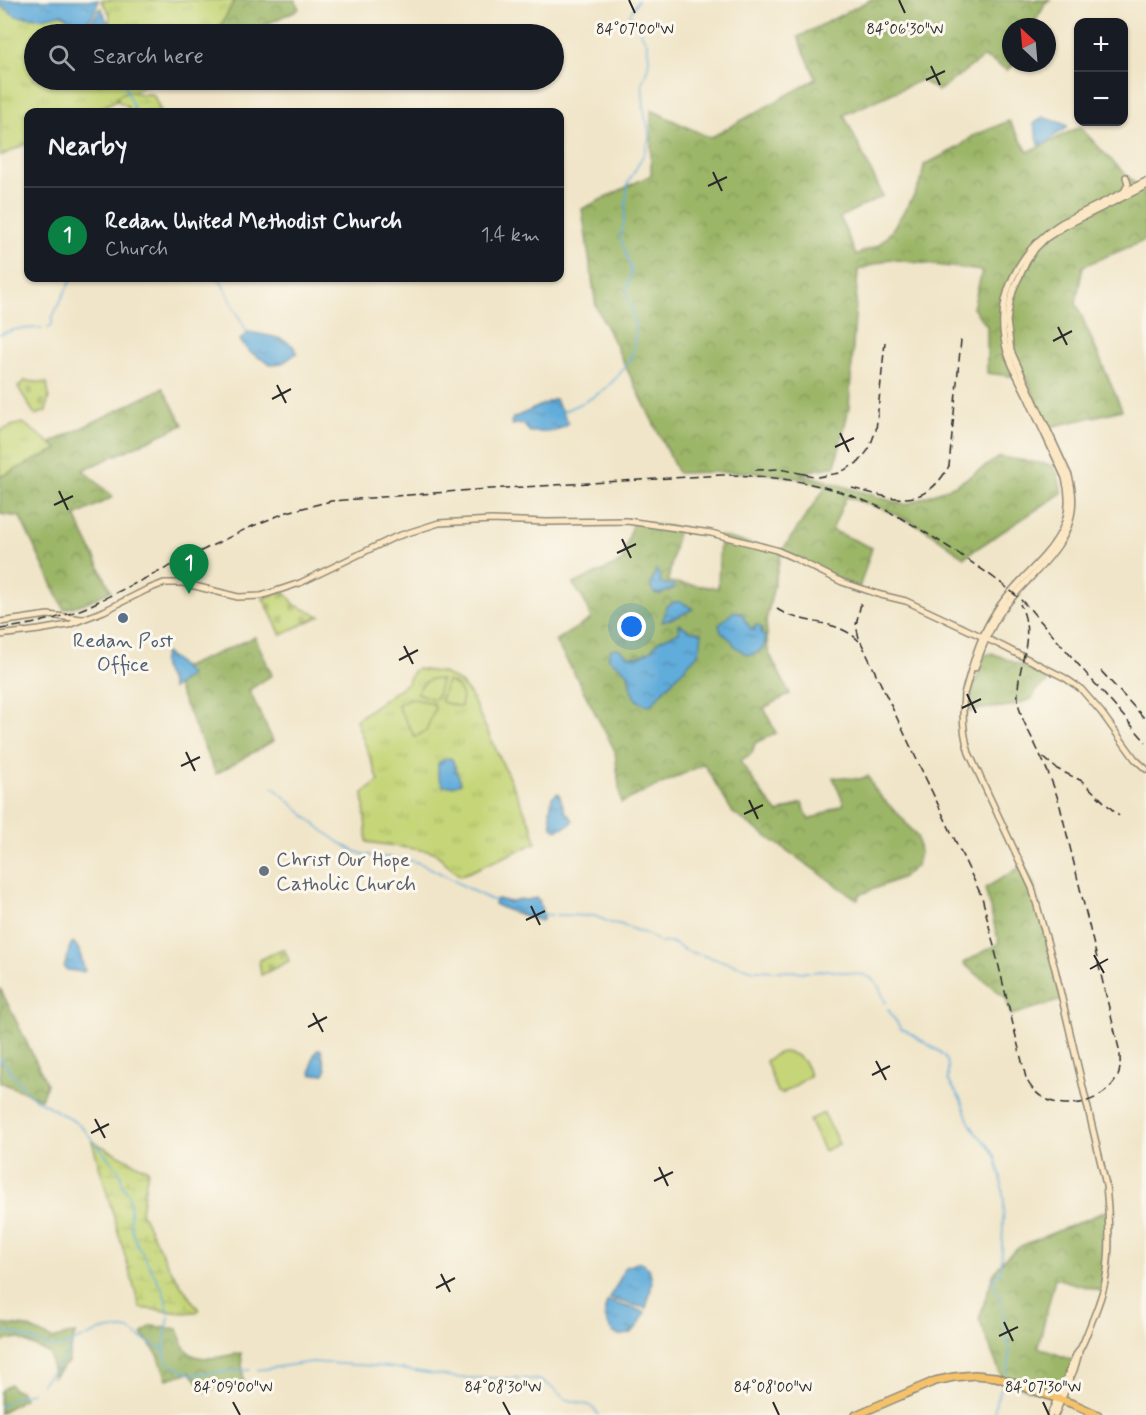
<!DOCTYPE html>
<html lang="en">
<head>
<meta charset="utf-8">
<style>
	:root { --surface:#171b24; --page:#20242c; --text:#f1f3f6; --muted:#9ea1a6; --line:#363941; --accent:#0b8043 }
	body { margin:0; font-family:Mynerve,sans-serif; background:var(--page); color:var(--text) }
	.controls { position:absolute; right:18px; top:18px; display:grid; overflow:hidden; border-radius:12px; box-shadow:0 2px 4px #0004 }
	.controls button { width:54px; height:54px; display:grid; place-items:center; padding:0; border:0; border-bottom:2px solid var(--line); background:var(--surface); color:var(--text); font:30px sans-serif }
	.compass { position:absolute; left:1002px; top:18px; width:54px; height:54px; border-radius:50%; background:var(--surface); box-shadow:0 2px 4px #0004; rotate:334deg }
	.you { position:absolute; left:632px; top:627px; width:21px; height:21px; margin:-15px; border:4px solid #fff; border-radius:50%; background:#1a73e8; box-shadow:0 0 0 9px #1a73e833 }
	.badge { display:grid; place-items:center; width:39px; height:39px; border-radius:50%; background:var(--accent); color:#fff; font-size:20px; font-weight:700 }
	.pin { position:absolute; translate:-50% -50px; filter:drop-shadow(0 2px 3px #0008) }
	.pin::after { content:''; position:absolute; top:32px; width:21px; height:18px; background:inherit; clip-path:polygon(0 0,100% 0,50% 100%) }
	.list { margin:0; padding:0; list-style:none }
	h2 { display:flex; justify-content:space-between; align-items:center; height:78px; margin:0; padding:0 24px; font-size:26px }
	h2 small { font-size:20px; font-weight:400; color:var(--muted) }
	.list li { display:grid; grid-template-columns:39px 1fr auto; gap:18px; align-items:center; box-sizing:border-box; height:96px; padding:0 24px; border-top:2px solid var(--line) }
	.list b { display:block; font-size:22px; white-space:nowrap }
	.list p { margin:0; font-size:20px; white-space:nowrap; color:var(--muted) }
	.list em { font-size:20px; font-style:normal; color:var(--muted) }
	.icon { flex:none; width:33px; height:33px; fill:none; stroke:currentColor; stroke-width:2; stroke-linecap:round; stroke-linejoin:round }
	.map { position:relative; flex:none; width:1146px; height:1415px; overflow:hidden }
	.search { position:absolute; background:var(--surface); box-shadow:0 2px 4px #0004; left:24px; top:24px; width:540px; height:66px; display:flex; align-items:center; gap:15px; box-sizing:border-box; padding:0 21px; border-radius:33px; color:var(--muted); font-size:22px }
	.panel { position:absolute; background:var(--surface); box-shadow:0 2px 4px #0004; left:24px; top:108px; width:540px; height:174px; border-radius:12px }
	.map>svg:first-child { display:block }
	.grass { fill:url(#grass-tufts); stroke:#788051; stroke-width:1.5 }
	.forest { fill:url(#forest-crowns); stroke:#64704a; stroke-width:1.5 }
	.wetland { fill:url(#wetland-marsh); stroke:#788051; stroke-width:1.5 }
	.cemetery { fill:url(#cemetery-stones); stroke:#788051; stroke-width:1.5 }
	.pitch { fill:#c5d577; stroke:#788051; stroke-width:1.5 }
	.water { fill:url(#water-ripples); stroke:#466c82; stroke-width:1.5 }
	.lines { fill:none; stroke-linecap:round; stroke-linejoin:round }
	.stream { stroke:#61acda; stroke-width:1.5 }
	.secondary-casing { stroke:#8e887a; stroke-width:8 }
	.primary-casing { stroke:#8e887a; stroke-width:10 }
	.secondary { stroke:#fbe7c3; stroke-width:5 }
	.primary { stroke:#f4c26a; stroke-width:7 }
	.rail { stroke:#2b2b2b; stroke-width:1.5; stroke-dasharray:9 4.5; stroke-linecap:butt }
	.ticks { fill:none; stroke:#2b2b2b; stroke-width:2 }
	.service-dot { fill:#5c6f8a; stroke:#fbf7ec; stroke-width:2 }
	.worship-dot { fill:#6b7280; stroke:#fbf7ec; stroke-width:2 }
	.labels { text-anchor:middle; stroke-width:6; stroke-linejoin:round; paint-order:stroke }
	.service-label { font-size:21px; fill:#4e5e75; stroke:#fbf7ec }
	.worship-label { font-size:21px; fill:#5b616d; stroke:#fbf7ec; text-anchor:start }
	.ticks-label { font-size:15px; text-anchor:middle; fill:#2b2b2b; stroke:#fbf7ec; stroke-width:6; stroke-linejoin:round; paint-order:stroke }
</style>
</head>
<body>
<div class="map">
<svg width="1146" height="1415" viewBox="0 0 1146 1415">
	<defs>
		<pattern id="grass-tufts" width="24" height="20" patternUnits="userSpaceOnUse" patternTransform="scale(1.5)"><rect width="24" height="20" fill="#c5d577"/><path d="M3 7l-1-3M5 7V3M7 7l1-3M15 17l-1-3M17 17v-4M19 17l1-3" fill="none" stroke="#a9b767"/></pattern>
		<pattern id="forest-crowns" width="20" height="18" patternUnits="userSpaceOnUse" patternTransform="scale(1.5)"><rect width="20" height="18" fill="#9cb668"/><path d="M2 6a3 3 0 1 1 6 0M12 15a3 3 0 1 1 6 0" fill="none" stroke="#7f9456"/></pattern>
		<pattern id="wetland-marsh" width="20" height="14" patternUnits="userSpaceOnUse" patternTransform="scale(1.5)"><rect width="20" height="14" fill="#c5d577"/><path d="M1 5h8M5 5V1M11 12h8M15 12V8" fill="none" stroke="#a9b767"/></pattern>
		<pattern id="cemetery-stones" width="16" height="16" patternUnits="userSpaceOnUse" patternTransform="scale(1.5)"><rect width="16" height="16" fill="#c5d577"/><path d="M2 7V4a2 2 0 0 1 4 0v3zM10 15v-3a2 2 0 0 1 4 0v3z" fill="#a9b767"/></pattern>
		<pattern id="water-ripples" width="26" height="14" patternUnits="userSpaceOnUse" patternTransform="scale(1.5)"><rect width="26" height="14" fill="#61acda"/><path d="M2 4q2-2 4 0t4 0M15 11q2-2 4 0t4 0" fill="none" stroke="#508cb1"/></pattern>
	</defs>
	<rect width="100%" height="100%" fill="#fbf7ec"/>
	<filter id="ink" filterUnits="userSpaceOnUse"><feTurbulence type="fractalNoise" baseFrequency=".0167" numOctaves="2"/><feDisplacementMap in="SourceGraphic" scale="12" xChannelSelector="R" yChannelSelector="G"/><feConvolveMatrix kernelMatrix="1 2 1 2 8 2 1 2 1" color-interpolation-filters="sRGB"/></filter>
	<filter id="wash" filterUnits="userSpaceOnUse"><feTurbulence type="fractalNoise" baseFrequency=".008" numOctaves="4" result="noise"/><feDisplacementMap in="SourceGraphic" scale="24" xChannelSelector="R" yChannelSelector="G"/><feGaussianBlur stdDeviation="1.35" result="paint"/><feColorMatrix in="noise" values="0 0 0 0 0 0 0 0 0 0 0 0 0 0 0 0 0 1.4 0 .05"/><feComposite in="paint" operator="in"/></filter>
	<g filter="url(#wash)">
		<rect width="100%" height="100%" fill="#f0e5c8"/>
		<g class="grass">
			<path d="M0,0L57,12L73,19L81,28L89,27L95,34H34V80H156L93,112H28V143L0,156Z"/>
			<path d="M101,0H235L216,34H111L109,25L110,14Z"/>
			<path d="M23,423L58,449L0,477V431L11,426Z"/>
			<path d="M417,669L443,673L460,682L470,694L532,827L536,843L460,876L434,852L367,842L363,793L379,781L356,720L408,682L413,671Z"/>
		</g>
		<g class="forest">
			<path d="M235,0H295L299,9L246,34H216Z"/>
			<path d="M870,0H977L981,4L990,0H1051L1045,3C1043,12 1035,17 1034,27H1011V63H1016L1007,70L984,57L938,91L921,80L844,115L883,196L840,217L856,255L879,245L890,233L913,197L921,181L924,165L959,147L973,136L1009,121L1028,152L1080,127L1105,154L1146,194V240L1083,266L1076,303L1122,410L1046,428L1026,378L987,373V326L973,308L982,271L889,259L858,270L849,408L835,466L800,473L905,505L956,485L1000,457L1052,465L1058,475L1062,493L964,557L925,529L884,509L846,497L832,530L872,548L859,588L781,553L766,621L768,651L790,694L764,708L776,733L755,743L752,753L740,761L763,795L778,813L801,803H802L809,820L844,804L833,777L860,779L868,776L874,788L882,798L902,818L918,838L920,853L917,865L903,877L859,895L858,900L733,813L704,764L621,803L615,751L572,669L555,641L591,619L585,602L573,584L622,562L633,522L678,528L668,582L718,588L720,536L781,552L826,487C779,468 727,472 678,473L596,306L582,209L651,175V110L710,138L816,79L798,37Z"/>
			<path d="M163,388L183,425L83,470L113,497L75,516L111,591L82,604L64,609L20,517L0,514V477L58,449L51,443Z"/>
			<path d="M255,637L272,675L249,690L273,741L216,774L171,673Z"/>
			<path d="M992,653L1044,675L1047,683L1037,689L1032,699L1010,706L981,709L967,713L972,691L985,655Z"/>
			<path d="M1024,865L1033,883L1062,1000L1011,1015L1006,998L963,963L999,943L985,888Z"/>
			<path d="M0,988L47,1084L41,1099L0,1082Z"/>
			<path d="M1109,1210L1107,1267L1101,1291L1055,1278L1038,1347L1074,1361L1061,1400L1003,1381L979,1319L993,1275L1004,1259L1021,1246Z"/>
			<path d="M0,1324L27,1327L52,1339L75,1333L68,1362L53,1377L50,1354L18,1338L6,1340L0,1343Z"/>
			<path d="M151,1326L178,1329C180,1335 181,1343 185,1348C196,1365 224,1356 241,1353L244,1384H223L207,1392L190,1372L167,1379L158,1355L142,1334Z"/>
			<path d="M10,1384L14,1390L20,1391L24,1399L3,1411L0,1414V1391Z"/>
		</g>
		<g class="wetland">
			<path d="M128,91L142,94H151L154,96L161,112H130L126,105L119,102L117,99L119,95Z"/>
			<path d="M92,1141L148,1170L141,1212L170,1269L199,1310L196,1312L184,1313L140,1308Z"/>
		</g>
		<g class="cemetery">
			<path d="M25,381L47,383L49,396L46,411L35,415L18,387Z"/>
			<path d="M284,591L295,605L320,616L281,635L263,598Z"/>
			<path d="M284,948L289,961L261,975L259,960Z"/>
		</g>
		<g class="pitch">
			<path d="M431,679L441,680L437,696L433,699L417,693C420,686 424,682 431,679Z"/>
			<path d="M447,681C459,685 464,695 461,707L442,702L441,700Z"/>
			<path d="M410,698L433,703L435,708L426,731L415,737L397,705Z"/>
			<path d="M783,1052C799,1053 807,1062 810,1076L782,1094L777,1092L766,1061L776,1054Z"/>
			<path d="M824,1113L839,1144L824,1151L809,1120Z"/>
		</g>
		<g class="water">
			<path d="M0,0H98V1C96,13 88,27 75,27L64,15L61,14L42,18L21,17L16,16L0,5Z"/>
			<path d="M101,8L104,13L106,20L109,22L110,28L113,34H88V27Z"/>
			<path d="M1043,117C1051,121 1061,121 1068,127L1054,136L1046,144L1039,145L1034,124Z"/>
			<path d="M248,332C262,335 293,337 297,353L284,362L276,365L270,364L251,353L240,342V340Z"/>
			<path d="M555,399L568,422L567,425L555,431L547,432H530C521,422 525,423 512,425L511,422L513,418Z"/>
			<path d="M656,570L659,573L661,583L675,586V588L660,594L654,593C648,586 653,578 656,570Z"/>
			<path d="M675,602H682L693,609L679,616L662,622L665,614L666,606Z"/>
			<path d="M734,611L744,615V619L752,630H755L754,627L757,625L762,628L761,633L764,635C769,648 759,653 747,655L735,646L731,640L721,632L719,625Z"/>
			<path d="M679,624L689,630L702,633L700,649L697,655L662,692L651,705C630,704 632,690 628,673L608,658L611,649L618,648L629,656H640L650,651L660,640L679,632Z"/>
			<path d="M165,653L175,660L190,675L172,689C170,675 157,669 165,653Z"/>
			<path d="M448,758L452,759L461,783L453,786H443L438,776V763Z"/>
			<path d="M558,793L559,794L565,811L573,820L571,824L557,830L552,827L550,811L552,797Z"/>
			<path d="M536,898L539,900L544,918L541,921L509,911L494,904L495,900L498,899L510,902L519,899L527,900Z"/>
			<path d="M73,942C81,948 81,961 85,971L82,972L68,970L64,968L70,946Z"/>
			<path d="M320,1049L321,1050L326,1070L324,1074L312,1075L311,1072L313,1057L317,1050Z"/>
			<path d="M640,1262C659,1270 650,1293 646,1308L610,1299C611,1292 616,1288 619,1281C621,1277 622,1272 625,1267Z"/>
			<path d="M608,1301L645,1312C639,1326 631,1341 613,1333C606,1323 602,1311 608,1301Z"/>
		</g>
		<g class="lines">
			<g class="stream">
				<path d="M123,80L135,112"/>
				<path d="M219,278L247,332"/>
				<path d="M48,328L52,325V318L72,278"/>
				<path d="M0,334L18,329L42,328"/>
				<path d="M564,411L588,400L604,390L616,378L627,365L633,351L635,340V326L631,306L626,292L631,274L630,265L620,237L624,222L628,183L645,152L649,137L648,126L645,117L642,83L648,67L649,58L647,43L630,14L638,0"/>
				<path d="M273,787C298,808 320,832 349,848C370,861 393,854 416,862C444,872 467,891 495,901"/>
				<path d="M543,914L552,915"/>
				<path d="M556,915L595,916L611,923L619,924L649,935L657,941"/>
				<path d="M660,943L671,942L685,950"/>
				<path d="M687,951L754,970L809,972"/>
				<path d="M813,972L827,970L864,975L871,978L878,985L886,1003"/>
				<path d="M888,1009L901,1029L905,1030L940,1052L945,1057L948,1065V1080L961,1100L969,1122L976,1133L988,1145L995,1156L1001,1178L1004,1202L1001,1271L992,1281L1001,1299L1007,1342L1010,1351L1007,1373"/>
				<path d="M0,1058L27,1091L34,1098L79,1124L118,1169L121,1175L122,1185L129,1195L130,1199V1221L133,1233L137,1244L163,1290L169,1313"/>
				<path d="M169,1317C167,1329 159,1355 170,1364C173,1367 176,1367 179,1368C188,1373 192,1376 202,1373L250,1370"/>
				<path d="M0,1331L20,1335L46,1346L56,1347L63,1346L83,1338"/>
				<path d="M87,1337L102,1330L123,1329L129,1330L139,1337L165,1351"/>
				<path d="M257,1370L312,1362L388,1367L460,1378H517L538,1380L549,1385L565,1399L588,1405L594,1409L599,1415"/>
				<path d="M41,1384L66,1357L72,1344"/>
				<path d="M0,1407L13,1398L33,1392"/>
				<path d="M994,1415L996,1401L1003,1384"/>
			</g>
		</g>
	</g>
	<g filter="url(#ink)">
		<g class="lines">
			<defs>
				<g id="secondary">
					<path d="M1124,192L1128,184L1126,177"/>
					<path d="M0,622L48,615L82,619"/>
					<path d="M0,635L39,630L68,625L104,611L146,590L164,583H183L238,597L261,596L300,583L395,537L439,523L492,520L547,522L627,521L711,533L776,550L792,557L842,582L881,595L906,601L1000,645L1065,678L1081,689L1101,712L1135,759L1146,769"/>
					<path d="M975,668C982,647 990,627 1003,609C1036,565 1087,539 1069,476L1011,351L1007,321L1010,302L1014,288L1027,261L1035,249L1045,239L1065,226L1146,186"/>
					<path d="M1050,1415L1076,1355C1083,1347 1086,1335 1090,1326C1096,1311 1102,1297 1105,1282C1111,1255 1109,1212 1106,1185L1055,969L1032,888L969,753C963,734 962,714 964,694C973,664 978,640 995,613C1023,566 1083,543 1065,478C1053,451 1040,425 1028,398C1021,383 1012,368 1007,352C992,299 1019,249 1063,222L1146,181"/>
					<path d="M1055,1415L1074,1370L1079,1353"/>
				</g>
				<path id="primary" d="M856,1415L935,1381L954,1377L975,1375L996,1377L1076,1405L1098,1415"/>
			</defs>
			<use href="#secondary" class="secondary-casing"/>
			<use href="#primary" class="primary-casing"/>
			<use href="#secondary" class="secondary"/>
			<use href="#primary" class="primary"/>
			<g class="rail">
				<path d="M755,470L780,469L809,475"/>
				<path d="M804,474L818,477L839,473L859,462L869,449L876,430L885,342"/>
				<path d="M852,488C893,499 924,511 949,466L961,340"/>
				<path d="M861,603L856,625L859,638L982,897L1026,1078C1042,1116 1101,1110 1118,1076C1121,1069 1120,1060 1120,1053L1060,806C1054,784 1044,763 1034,742C1027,728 1019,715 1018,699C1016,664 1037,639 1020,604"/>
				<path d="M777,609C803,626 837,618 859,641"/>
				<path d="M0,629C30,625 58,619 87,607L248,528L287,512L331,501L473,490L722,475C771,475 820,482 865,501C896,513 925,532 953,550C980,568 1007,585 1029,608L1146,742"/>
				<path d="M1101,671L1146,720"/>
				<path d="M1043,757L1057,769L1082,781L1119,816"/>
			</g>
		</g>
	</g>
	<path class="ticks" d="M629,0L635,13M899,0L905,13M931,66L940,85M926,80L945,71M713,172L722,191M708,186L727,177M1058,327L1067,345M1053,341L1072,331M277,385L286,403M272,399L291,389M840,433L849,452M835,447L854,438M59,491L68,510M54,505L73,496M622,539L631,558M617,553L636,544M404,646L413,664M399,660L418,650M967,694L976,713M962,708L981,699M186,752L195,771M181,766L200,757M749,800L758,819M744,814L763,805M531,906L540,925M526,920L545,911M1094,955L1104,973M1090,969L1108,959M313,1013L323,1032M308,1027L327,1017M876,1061L886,1080M872,1075L890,1066M95,1119L105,1138M91,1133L109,1124M659,1167L668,1186M654,1181L673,1172M441,1274L450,1292M436,1288L455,1278M1004,1322L1013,1341M999,1336L1018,1327M233,1402L240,1415M503,1402L510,1415M773,1402L779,1415M1043,1402L1049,1415"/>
	<circle class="service-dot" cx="123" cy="618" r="6"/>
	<circle class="worship-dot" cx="264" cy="871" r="6"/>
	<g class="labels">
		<g class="service-label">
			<text x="123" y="647">Redan Post<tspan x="123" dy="24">Office</tspan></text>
		</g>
		<g class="worship-label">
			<text x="276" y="866">Christ Our Hope<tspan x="276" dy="24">Catholic Church</tspan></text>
		</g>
	</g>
	<g class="ticks-label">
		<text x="635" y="34">84°07'00"W</text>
		<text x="905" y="34">84°06'30"W</text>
		<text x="233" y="1392">84°09'00"W</text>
		<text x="503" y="1392">84°08'30"W</text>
		<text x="773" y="1392">84°08'00"W</text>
		<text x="1043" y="1392">84°07'30"W</text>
	</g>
</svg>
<div class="controls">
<button>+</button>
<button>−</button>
</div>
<svg class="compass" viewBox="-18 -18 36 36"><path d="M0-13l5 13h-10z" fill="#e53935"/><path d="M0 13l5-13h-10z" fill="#9ea1a6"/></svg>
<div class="you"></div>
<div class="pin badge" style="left:189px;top:594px">1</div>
<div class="search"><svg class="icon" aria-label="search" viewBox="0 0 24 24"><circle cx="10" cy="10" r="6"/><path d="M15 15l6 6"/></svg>Search here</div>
<section class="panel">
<h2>Nearby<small></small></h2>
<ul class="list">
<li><span class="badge">1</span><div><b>Redan United Methodist Church</b><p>Church</p></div><em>1.4 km</em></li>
</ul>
</section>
</div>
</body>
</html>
